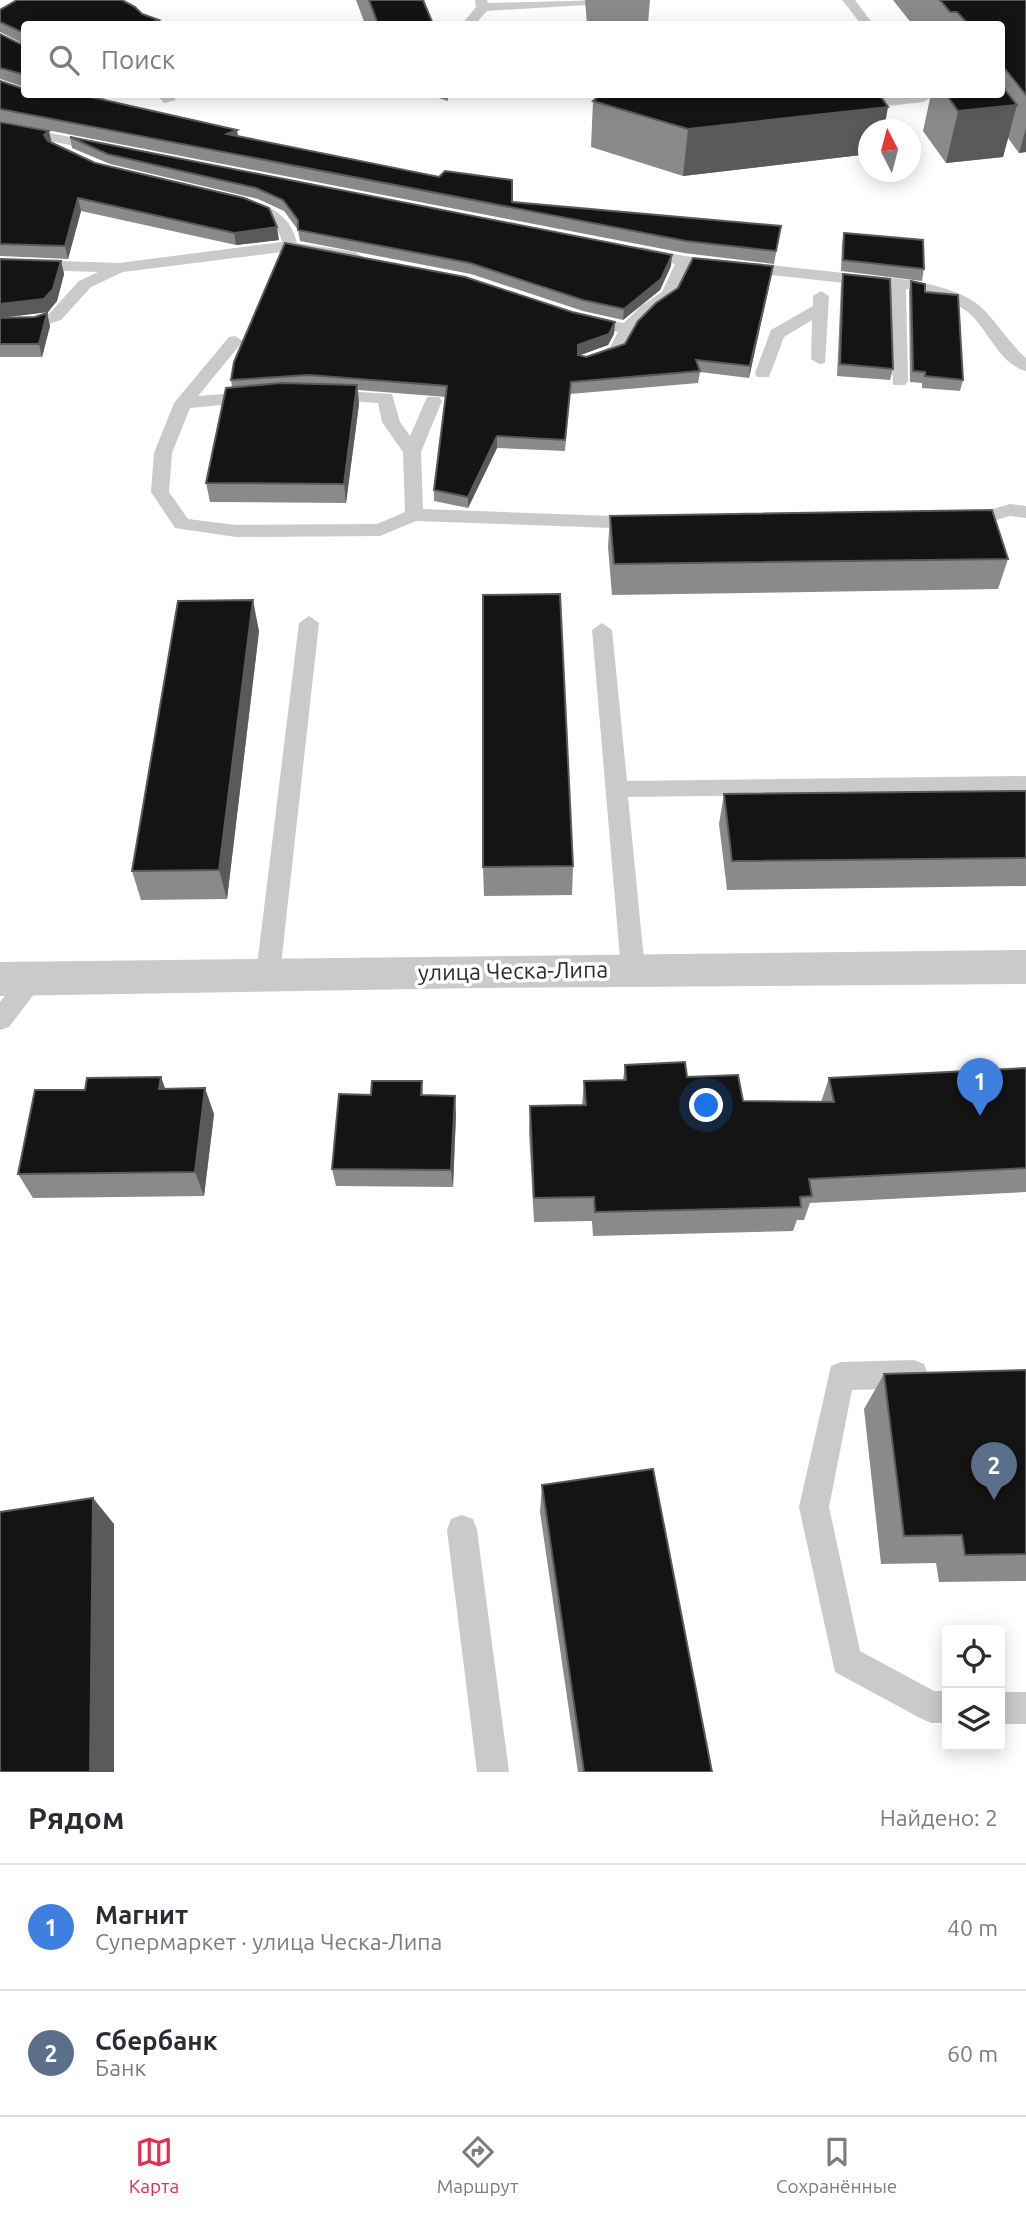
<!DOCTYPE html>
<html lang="ru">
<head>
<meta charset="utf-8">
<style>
	:root { --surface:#fff; --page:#f7f7f7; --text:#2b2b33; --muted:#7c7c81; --line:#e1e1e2; --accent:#ea2a51 }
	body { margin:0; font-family:Ubuntu,sans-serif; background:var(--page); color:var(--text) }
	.controls { position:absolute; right:21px; bottom:21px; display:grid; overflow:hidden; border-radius:7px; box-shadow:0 4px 18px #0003 }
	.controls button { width:63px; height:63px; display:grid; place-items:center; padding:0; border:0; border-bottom:2px solid var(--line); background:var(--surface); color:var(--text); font:35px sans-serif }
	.compass { position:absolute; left:858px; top:119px; width:63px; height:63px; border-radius:50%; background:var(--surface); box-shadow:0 4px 18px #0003; rotate:354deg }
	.you { position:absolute; left:707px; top:1106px; width:24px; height:24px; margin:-18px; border:5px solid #fff; border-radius:50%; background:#1a73e8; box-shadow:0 0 0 10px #1a73e833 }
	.badge { display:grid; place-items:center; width:46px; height:46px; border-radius:50%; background:var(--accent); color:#fff; font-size:23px; font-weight:700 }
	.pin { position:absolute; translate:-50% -58px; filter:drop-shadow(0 2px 4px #0008) }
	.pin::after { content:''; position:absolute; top:37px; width:24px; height:21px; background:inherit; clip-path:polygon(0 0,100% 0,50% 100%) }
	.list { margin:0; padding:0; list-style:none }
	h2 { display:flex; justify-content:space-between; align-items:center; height:91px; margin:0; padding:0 28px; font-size:30px }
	h2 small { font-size:23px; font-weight:400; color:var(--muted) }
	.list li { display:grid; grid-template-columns:46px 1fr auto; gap:21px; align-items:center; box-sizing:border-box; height:126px; padding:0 28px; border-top:2px solid var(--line) }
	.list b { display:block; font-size:26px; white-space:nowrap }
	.list p { margin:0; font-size:23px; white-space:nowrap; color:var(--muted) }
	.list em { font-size:23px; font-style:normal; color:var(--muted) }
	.icon { flex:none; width:38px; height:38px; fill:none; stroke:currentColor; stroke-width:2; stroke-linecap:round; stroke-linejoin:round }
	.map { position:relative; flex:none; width:1026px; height:1772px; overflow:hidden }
	.search { position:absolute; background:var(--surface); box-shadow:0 4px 18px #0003; left:21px; right:21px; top:21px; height:77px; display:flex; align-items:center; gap:18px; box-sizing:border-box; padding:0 24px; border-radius:7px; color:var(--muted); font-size:26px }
	.sheet { height:343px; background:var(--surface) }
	nav { display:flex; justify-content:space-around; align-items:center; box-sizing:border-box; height:98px; border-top:2px solid var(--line); background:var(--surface); font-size:19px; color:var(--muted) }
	nav a { display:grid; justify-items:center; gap:4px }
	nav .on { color:var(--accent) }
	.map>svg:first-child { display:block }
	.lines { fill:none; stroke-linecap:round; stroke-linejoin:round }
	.service { fill:#cacaca; fill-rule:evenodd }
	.tertiary { fill:#cacaca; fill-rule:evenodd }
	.wall { fill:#8a8a8a }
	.shaded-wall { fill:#5a5a5a }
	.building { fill:#141414; stroke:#5a5a5a; stroke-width:2 }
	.labels { text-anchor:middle; stroke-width:7; stroke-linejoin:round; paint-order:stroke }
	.street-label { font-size:23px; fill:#2d2d2d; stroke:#fff }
</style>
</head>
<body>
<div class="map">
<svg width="1026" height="1772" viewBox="0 0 1026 1772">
	<rect width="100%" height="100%" fill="#fff"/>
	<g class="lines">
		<g class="service">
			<path d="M475,0H487L488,3L608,0L602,4L487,11L475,24H462L476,7Z"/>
			<path d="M842,0H855L873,24H861Z"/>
			<path d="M92,94H111C98,105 73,111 60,101L67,97Z"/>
			<path d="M156,94H171L176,100L164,103Z"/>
			<path d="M582,94H605L633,105L626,109Z"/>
			<path d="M913,94H927L930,98L923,102L853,110L846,106L853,102Z"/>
			<path d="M0,123L100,143L107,147L100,151L0,131Z"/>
			<path d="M241,197C267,204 291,214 297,243L355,252L363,257L355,262L290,251L123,272L91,287L61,320L39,327L0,328V318L38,317L49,314L79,281L98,272L0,269V259L119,263L282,242C277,219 257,211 236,205L233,202Z"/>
			<path d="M642,247L684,256L910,280C936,286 967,291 986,312C1000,327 1010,344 1026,358V371C1000,365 988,329 968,312C951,299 927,292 906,289L908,381L905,385H893L890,288L690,266L675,298L653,312L635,331L622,354L592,363L586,362L584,358L610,347L618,332L581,323V317L624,323L641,306L662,292L675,264L636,255L634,252Z"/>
			<path d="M821,291L829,296L825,363L819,364L811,359L812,320L784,337L769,377H757L755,373L771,330L813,306V296Z"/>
			<path d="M235,336L243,341L198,396L252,392L261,397L252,402L190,408L172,453L169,492L188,519L236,525L377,524L405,512L403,452L382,422L378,403L322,399L319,395L322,391L328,390L392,394L400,422L410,436L427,397H439L442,401L421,452L423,509L640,517L649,523L640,529L416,521L380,536L236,537L175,528L151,492L154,453L174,403L229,337Z"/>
			<path d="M1010,504L1026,506V518L1010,516L965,529L956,523L958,519Z"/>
			<path d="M309,616L319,623L280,974L276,981L268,984L260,981L256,974L299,623Z"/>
			<path d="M602,623L612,630L627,781L1026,776V792L628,797L645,970L641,977L633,980L625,977L621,970L592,630Z"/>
			<path d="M33,968L41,971L45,978L41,985L9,1027L0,1030V1002L25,971Z"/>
			<path d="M914,1360L924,1364L928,1374L924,1384L914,1388L852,1390L829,1507L860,1651L934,1691H947V1723H931L920,1718L835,1672L799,1507L831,1366L841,1362Z"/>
			<path d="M462,1515L473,1519L477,1530L509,1772H477L447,1530L451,1519Z"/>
			<rect x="1000" y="1692" width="26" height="32"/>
		</g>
		<path class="tertiary" d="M1026,950V984L477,988L0,996V962Z"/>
	</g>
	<g class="wall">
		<path d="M356,0H423L433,24H365Z"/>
		<path d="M585,0H650L648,24H587Z"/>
		<path d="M893,0H1026V152L1019,153L1008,138L1003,157L946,163L923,131L931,94H1002V24H912Z"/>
		<path d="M0,10L142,14L159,20L160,24H24V87L0,79V34L20,44L22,43L0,32Z"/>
		<path d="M0,81L24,89L238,137L512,202L781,226L774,264L684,253L0,121Z"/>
		<path d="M426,94H448V101Z"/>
		<path d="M690,95L869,130V154L683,176L591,147L593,101Z"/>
		<path d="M0,122L52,143L95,163L279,240L236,245L81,211L68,259L0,256Z"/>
		<path d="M70,137L671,266L660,290L623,320L583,311L471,274L300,241L298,230L284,211L258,199L110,164L72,148Z"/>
		<path d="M844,233L924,269L922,281L841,271L842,244Z"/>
		<path d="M0,259L61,261L64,274L57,301L48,312L0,318L35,317L47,313L50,326L42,357H0Z"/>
		<path d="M773,266L749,378L700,372L698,383L570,394L565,451L497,448L468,508L434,501V490L446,397L358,390L359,404L346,503L210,502L206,483L232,387L231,380L572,312L615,322L614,334L608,345L579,355L586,357L625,344L678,288Z"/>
		<path d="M843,274L893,369L890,380L837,376L841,285Z"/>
		<path d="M911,281L925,292L963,380L960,391L922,388V383L910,382L909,292Z"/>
		<path d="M610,516L1008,559L998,589L612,595L608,547Z"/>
		<path d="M259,631L227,899L141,900L132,871Z"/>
		<path d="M1026,791V886L727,890L719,824L724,794Z"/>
		<path d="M573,866L572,895L484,896L483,867Z"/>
		<path d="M625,1065L687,1077L743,1101L821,1102L829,1078L1026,1068V1192L810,1203L804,1220H797L793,1231L593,1236L592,1221L534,1222L529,1132L530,1106L582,1105L584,1081L623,1080Z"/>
		<path d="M161,1077L165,1088L214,1114L204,1196L33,1198L18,1174L85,1090Z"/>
		<path d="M422,1081L423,1095L456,1114L453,1187L336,1186L332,1169L371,1095Z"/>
		<path d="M1026,1370V1581L939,1582L936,1563L881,1564L864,1409L884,1374Z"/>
		<path d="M542,1485L712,1772H578L540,1512Z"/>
	</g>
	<g class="shaded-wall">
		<path d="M159,20L160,24H148Z"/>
		<path d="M1017,105L1003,157L946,163L958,111Z"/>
		<path d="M888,107L884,130H869V154L683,176L688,129Z"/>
		<path d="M1026,128V152L1019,153Z"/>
		<path d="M237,130L239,142L227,134Z"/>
		<path d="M49,131L52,144L47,147L44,135Z"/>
		<path d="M78,198L81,211L68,259L65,246Z"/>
		<path d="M277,227L279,240L236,245L234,233Z"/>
		<path d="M672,255L671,266L660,290L623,320L624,309Z"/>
		<path d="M61,261L64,274L57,301L48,312L0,318V304Z"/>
		<path d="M773,266L771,278L749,378L750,366Z"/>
		<path d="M47,313L50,326L42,357L39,344Z"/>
		<path d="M615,322L614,334L608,345L578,356V345Z"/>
		<path d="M357,385L359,404L346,503L344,484Z"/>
		<path d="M497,436V448L468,508V497Z"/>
		<path d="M253,600L259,631L227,899L219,870Z"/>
		<path d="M161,1077L170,1103L159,1089Z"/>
		<path d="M205,1088L214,1114L204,1196L195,1172Z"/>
		<path d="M455,1096L456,1114L453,1187L451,1170Z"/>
		<path d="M93,1498L114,1524V1772H90Z"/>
	</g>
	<g class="building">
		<path d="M17,0H122L135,7L142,14L159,20L148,24H24V73L22,74L0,68V34L20,44L24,42V33L0,22V10Z"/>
		<path d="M369,0H423L433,24H378Z"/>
		<path d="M940,0H1026V95L1002,65V24H968L957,12H950Z"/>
		<path d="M0,81L24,89V94L82,95L237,130L227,134L439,177L445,171L512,180V202L781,226L776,251L686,241L0,109Z"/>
		<path d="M1002,86L1017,105L958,111L946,94H1002Z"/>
		<path d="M601,94H687L690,95L698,94H879L888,107L688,129L593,101Z"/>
		<path d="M0,122L49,131L44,135L48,141L95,163L244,198L269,208L277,227L234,233L78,198L65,246L0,244Z"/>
		<path d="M70,137L672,255L661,279L624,309L583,300L470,263L298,230V220L283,200L256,188L107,154Z"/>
		<path d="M844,233L923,240L924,269L843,260Z"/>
		<path d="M285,243L465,277L572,312L615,322L609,334L578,345V355L586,357L625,344L638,321L656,303L678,288L693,258L773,266L750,366L696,360L700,371L571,382L565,440L497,436L468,497L434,490L447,386L309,375L231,380L234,362Z"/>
		<path d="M0,259L61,261L53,289L44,299L0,304Z"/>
		<path d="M843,274L890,279L893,369L840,364Z"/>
		<path d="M911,281L925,284V292L958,295L963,380L925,376V372L913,371Z"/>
		<path d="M47,313L39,344H0V318L35,317Z"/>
		<path d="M281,383L357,385L344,484L206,483L226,388Z"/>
		<path d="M992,510L1008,559L614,564L610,516Z"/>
		<path d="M560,594L573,866L483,867V595Z"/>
		<path d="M253,600L219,870L132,871L178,601Z"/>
		<path d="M1026,791V858L732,861L724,794Z"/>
		<path d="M685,1062L687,1077L738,1075L743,1101L834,1102L829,1078L1026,1068V1168L809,1179L812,1196L800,1197L801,1207L595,1212L594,1197L534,1198L530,1106L586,1105L584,1081L626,1080L625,1065Z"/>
		<path d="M161,1077L159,1089L205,1088L195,1172L18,1174L35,1090H85L87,1078Z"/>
		<path d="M372,1081H422L421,1095L455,1096L451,1170L332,1169L339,1094L371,1095Z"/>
		<path d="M1026,1370V1554L965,1555L962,1535L904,1536L884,1374Z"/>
		<path d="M653,1469L712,1772H584L542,1485Z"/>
		<path d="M93,1498L90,1772H0V1512Z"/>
	</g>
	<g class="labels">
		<g class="street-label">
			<text transform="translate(513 971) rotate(-1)" y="8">улица Ческа-Липа</text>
		</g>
	</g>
</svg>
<div class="controls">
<button><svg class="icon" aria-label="locate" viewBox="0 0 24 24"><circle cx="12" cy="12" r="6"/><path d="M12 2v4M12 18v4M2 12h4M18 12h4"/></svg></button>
<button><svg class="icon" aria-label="layers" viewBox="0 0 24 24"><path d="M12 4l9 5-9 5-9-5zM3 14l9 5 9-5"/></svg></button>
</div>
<svg class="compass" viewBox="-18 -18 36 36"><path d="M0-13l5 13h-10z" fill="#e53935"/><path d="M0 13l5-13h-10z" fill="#7c7c81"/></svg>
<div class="you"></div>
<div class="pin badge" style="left:980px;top:1116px;background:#3f7fe0">1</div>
<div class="pin badge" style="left:994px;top:1500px;background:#5c6f8a">2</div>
<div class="search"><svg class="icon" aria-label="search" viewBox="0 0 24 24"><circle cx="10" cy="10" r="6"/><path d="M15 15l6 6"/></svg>Поиск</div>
</div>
<section class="sheet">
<h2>Рядом<small>Найдено: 2</small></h2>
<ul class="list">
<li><span class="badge" style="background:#3f7fe0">1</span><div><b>Магнит</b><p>Супермаркет · улица Ческа-Липа</p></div><em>40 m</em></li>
<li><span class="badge" style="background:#5c6f8a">2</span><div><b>Сбербанк</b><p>Банк</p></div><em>60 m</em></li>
</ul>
</section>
<nav>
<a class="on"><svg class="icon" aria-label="map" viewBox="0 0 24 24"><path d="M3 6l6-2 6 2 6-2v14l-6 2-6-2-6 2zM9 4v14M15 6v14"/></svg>Карта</a>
<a><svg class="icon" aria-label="directions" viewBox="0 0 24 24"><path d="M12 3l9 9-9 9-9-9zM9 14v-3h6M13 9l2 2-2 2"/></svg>Маршрут</a>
<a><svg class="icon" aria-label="saved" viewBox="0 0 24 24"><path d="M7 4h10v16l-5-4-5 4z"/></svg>Сохранённые</a>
</nav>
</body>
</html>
